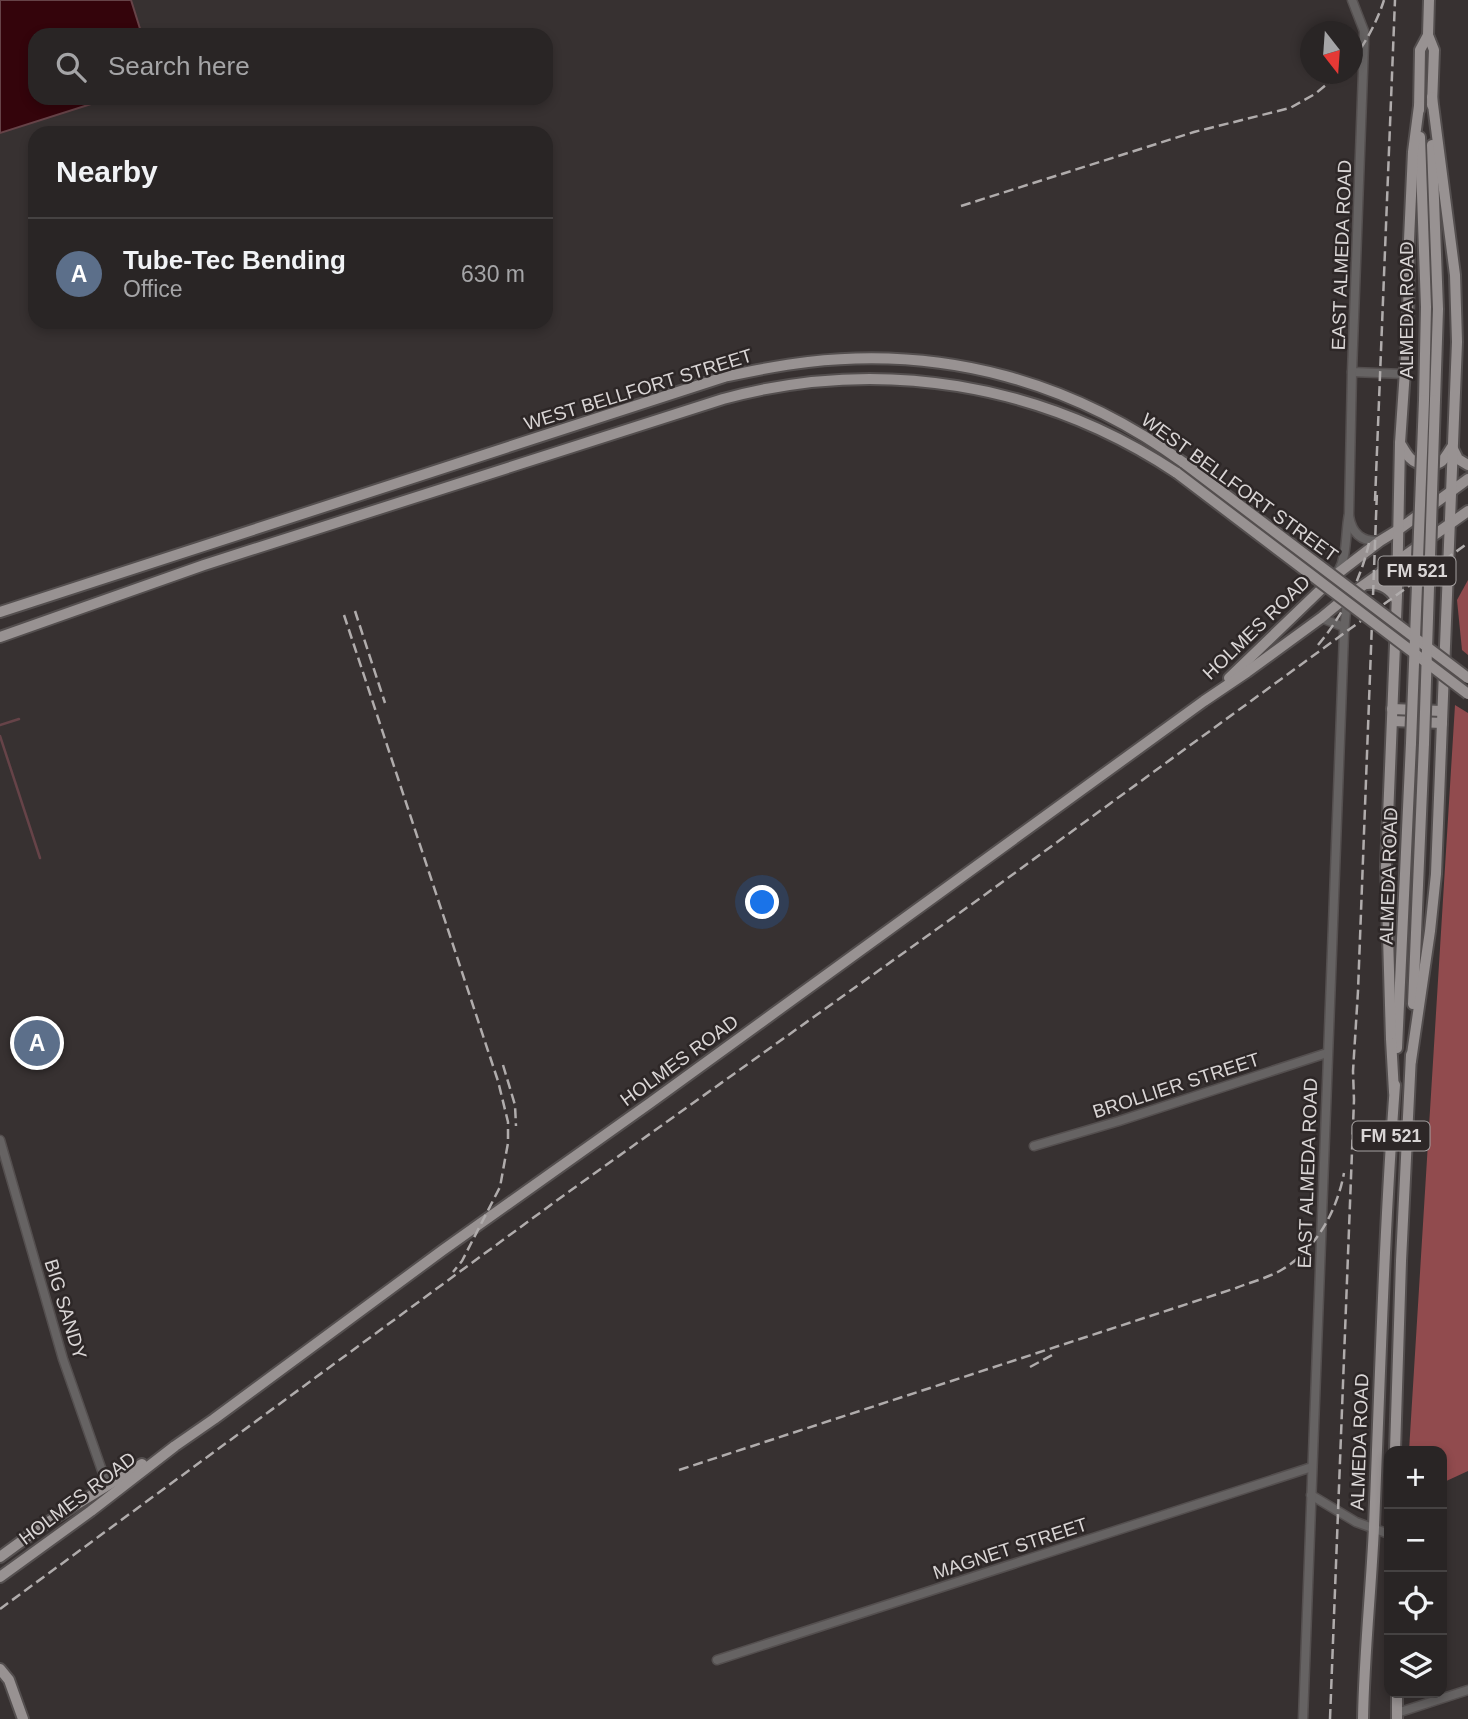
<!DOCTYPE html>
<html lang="en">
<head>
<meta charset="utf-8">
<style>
	:root { --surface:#292525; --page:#353132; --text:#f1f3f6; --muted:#a5a5a7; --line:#454242; --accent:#1a73e8 }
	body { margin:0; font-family:Arial,sans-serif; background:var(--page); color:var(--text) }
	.controls { position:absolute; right:21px; bottom:21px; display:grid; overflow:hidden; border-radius:14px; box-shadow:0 4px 10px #0003 }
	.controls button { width:63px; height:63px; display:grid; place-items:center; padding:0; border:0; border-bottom:2px solid var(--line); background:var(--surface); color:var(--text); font:35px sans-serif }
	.compass { position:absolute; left:1300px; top:21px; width:63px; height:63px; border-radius:50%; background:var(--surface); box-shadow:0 4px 10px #0003; rotate:163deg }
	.you { position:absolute; left:763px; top:903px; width:24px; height:24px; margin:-18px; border:5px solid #fff; border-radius:50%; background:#1a73e8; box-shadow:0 0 0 10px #1a73e833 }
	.badge { display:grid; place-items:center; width:46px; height:46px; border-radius:50%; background:var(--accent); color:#fff; font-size:23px; font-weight:700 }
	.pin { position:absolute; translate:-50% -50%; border:4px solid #fff; box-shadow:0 2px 7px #0006 }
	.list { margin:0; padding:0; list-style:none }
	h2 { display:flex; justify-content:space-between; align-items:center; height:91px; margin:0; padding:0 28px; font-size:30px }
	h2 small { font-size:23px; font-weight:400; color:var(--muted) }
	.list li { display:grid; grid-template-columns:46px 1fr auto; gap:21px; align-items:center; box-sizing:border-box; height:112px; padding:0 28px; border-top:2px solid var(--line) }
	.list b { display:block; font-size:26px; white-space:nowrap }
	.list p { margin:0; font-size:23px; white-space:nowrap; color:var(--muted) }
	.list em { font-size:23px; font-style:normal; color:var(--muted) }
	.icon { flex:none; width:38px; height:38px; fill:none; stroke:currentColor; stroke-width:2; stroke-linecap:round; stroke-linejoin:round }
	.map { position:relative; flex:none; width:1468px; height:1719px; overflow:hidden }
	.search { position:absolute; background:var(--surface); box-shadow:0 4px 10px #0003; left:28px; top:28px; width:525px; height:77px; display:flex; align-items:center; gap:18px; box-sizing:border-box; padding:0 24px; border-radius:21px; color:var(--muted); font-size:26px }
	.panel { position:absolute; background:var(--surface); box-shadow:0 4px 10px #0003; left:28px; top:126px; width:525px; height:203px; border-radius:21px }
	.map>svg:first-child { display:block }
	.forest { fill:#914b4e }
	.water { fill:#34040b; stroke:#664348; stroke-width:2 }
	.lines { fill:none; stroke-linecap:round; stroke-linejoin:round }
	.stream { stroke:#664348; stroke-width:2.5 }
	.minor-casing { stroke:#544f4f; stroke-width:11 }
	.major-casing { stroke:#544f4f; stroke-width:14 }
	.minor { stroke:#666363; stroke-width:8 }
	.major { stroke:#989292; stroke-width:10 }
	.rail { stroke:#b0acac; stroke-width:2.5; stroke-dasharray:10 5; stroke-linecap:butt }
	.major-bridge-casing { stroke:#544f4f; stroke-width:14; stroke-linecap:butt }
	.major-bridge { stroke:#989292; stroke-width:10 }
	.labels { text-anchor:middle; stroke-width:5; stroke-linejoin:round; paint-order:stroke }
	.shield { fill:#2d2727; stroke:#a5a1a1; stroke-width:2 }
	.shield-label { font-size:18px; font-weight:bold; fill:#d9d5d5 }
	.street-label { font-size:19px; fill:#d9d5d5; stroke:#2d2727 }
</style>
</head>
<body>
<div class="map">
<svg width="1468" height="1719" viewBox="0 0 1468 1719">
	<rect width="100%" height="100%" fill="#373131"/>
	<g class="forest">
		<path d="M1468,580V655L1462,650L1457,600Z"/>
		<path d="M1455,705L1468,713V1471L1442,1483V1451H1409Z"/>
	</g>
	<path class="water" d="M0,0H131L142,35H35V98H110L0,133Z"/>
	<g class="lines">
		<g class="stream">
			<path d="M0,725L19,719"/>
			<path d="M0,736L40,858"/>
		</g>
		<defs>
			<g id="minor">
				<path d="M1352,372L1404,374"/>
				<path d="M1349,516C1352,534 1362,542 1380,541"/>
				<path d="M1338,572C1348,554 1345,533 1349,514L1352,372L1364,44V31L1352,0"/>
				<path d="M1321,618L1344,627"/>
				<path d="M0,1140L63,1359L107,1485"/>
				<path d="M1034,1146L1119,1121L1327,1053"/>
				<path d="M1311,1495L1356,1522L1389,1534"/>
				<path d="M717,1660L1312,1467"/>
				<path d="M1397,1713L1468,1690"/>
				<path d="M1303,1719L1344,633L1347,599"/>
			</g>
			<g id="major">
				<path d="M1428,35L1434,50L1432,105"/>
				<path d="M1419,110L1420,50L1428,35L1429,0"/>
				<path d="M1420,137L1426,307L1424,400"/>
				<path d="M1432,145L1438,309L1435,400"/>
				<path d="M1400,443C1403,448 1406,454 1410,458C1417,465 1433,468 1442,461C1446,457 1449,451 1452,447"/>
				<path d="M1453,449L1458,459L1468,465"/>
				<path d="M1367,584C1380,583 1390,588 1396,599"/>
				<path d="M0,612L724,377C752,371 779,365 808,362C945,346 1073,382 1184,463"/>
				<path d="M0,637L204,565L723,399C879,356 1042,383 1177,473"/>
				<path d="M1229,678L1337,574L1380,541L1398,530L1468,479"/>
				<path d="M1392,709L1442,711"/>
				<path d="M1392,721L1442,723"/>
				<path d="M1413,1004L1424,743"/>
				<path d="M1397,1048L1411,743"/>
				<path d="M1411,1061L1430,931L1436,874L1457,342L1455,275L1432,97"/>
				<path d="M1394,1092L1391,1039L1386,867L1397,595L1400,443L1408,327L1409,240L1413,152L1419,106"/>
				<path d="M1395,1451L1401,1261L1411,1055"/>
				<path d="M0,1557L45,1524L142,1464"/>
				<path d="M0,1577L91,1511L175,1446L214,1419L443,1250L650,1103L1204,701L1247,672L1321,618L1344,599L1468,511"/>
				<path d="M0,1669L9,1680L23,1719"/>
				<path d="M1397,1693V1719"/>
				<path d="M1363,1719C1364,1655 1371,1591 1374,1527C1380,1380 1384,1232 1395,1085"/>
			</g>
		</defs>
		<use href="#minor" class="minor-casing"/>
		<use href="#major" class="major-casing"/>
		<use href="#minor" class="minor"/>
		<use href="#major" class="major"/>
		<g class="rail">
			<path d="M1352,61C1366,42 1377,22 1384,0"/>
			<path d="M961,206L1194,132L1290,108L1315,94L1339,74"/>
			<path d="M1375,501L1395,0"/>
			<path d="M355,611L385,703"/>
			<path d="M344,615L498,1081L508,1122V1143L500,1187L462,1261L453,1272"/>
			<path d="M1318,645C1342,617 1361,579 1369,543"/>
			<path d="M503,1065L515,1105L516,1126"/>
			<path d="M1030,1367L1054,1354"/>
			<path d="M679,1470L1236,1288C1251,1282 1268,1278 1283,1269C1316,1249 1337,1211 1344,1173"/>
			<path d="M0,1609L567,1193L979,899L1468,543"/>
			<path d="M1330,1719L1354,1100L1353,1071L1358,991L1377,491"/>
		</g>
		<defs>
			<g id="major-bridge">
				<path d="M1184,463L1468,678"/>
				<path d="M1177,473L1468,694"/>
				<path d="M1411,743L1424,400"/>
				<path d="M1424,743L1435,400"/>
			</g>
		</defs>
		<use href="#major-bridge" class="major-bridge-casing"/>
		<use href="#major-bridge" class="major-bridge"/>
	</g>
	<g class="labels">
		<g class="shield">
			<rect x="1378.5" y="556.5" width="77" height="29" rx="5"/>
			<rect x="1352.5" y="1121.5" width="77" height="29" rx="5"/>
		</g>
		<g class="shield-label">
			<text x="1417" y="577">FM 521</text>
			<text x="1391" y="1142">FM 521</text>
		</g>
		<g class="street-label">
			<text transform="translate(1341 255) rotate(-88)" y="7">EAST ALMEDA ROAD</text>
			<text transform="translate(1406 310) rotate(-90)" y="7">ALMEDA ROAD</text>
			<text transform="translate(638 389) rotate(-17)" y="7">WEST BELLFORT STREET</text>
			<text transform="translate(1240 487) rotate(36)" y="7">WEST BELLFORT STREET</text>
			<text transform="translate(1256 627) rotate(-44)" y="7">HOLMES ROAD</text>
			<text transform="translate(1388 876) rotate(-88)" y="7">ALMEDA ROAD</text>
			<text transform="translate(679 1060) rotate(-36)" y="7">HOLMES ROAD</text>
			<text transform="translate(1176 1085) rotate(-18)" y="7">BROLLIER STREET</text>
			<text transform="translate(1307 1173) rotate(-88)" y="7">EAST ALMEDA ROAD</text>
			<text transform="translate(66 1309) rotate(73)" y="7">BIG SANDY</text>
			<text transform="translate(1359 1442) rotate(-88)" y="7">ALMEDA ROAD</text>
			<text transform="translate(77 1498) rotate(-37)" y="7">HOLMES ROAD</text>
			<text transform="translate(1010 1548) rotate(-18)" y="7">MAGNET STREET</text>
		</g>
	</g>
</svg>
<div class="controls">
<button>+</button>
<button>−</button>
<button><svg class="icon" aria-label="locate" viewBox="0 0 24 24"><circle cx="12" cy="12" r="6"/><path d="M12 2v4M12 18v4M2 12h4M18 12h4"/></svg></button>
<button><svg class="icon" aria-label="layers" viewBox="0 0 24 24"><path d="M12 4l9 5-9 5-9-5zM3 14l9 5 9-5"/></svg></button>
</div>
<svg class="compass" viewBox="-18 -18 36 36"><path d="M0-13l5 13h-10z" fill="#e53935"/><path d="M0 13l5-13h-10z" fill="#a5a5a7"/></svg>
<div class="you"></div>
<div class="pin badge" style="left:37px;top:1043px;background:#5c6f8a">A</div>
<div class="search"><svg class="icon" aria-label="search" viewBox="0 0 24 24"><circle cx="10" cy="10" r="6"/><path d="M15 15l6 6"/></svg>Search here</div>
<section class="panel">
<h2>Nearby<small></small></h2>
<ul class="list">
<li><span class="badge" style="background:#5c6f8a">A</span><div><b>Tube-Tec Bending</b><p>Office</p></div><em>630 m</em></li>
</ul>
</section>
</div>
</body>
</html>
